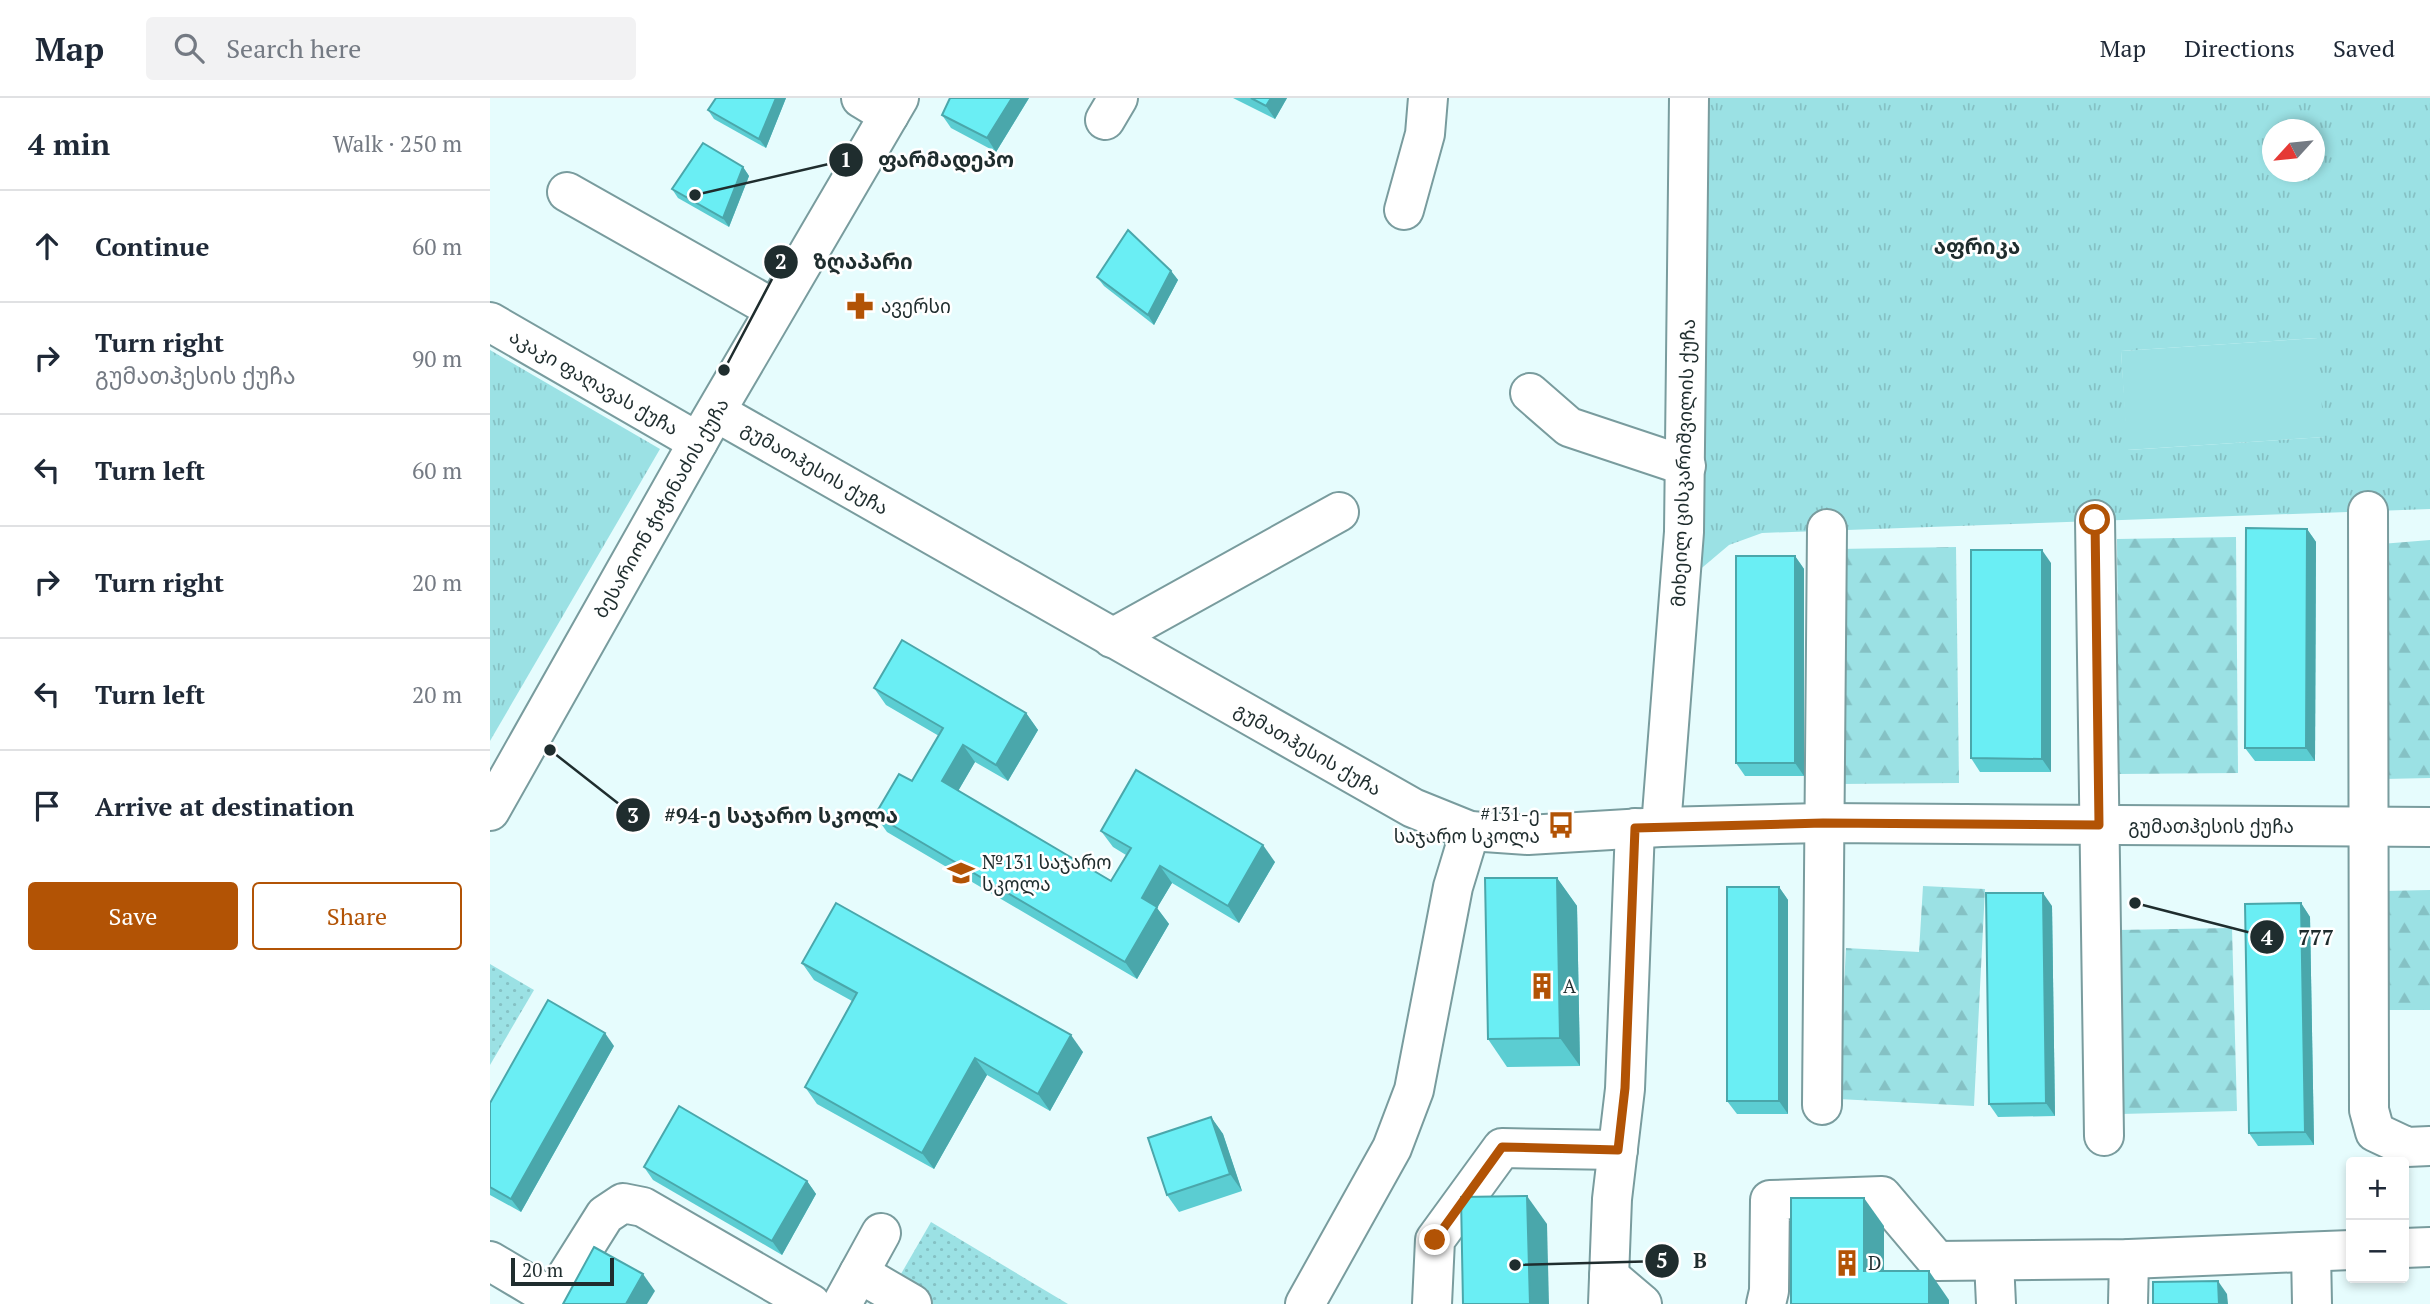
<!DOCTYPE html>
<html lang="en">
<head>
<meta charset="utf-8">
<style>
	:root { --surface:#fff; --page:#f2f2f3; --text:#1f2937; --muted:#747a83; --line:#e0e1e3; --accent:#b25305 }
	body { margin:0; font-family:"PT Serif","Noto Sans Georgian",serif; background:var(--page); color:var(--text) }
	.controls { position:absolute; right:21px; bottom:21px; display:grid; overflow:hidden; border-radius:7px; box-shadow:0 4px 10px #0003 }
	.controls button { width:63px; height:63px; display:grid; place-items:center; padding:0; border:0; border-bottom:2px solid var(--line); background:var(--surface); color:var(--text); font:35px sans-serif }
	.compass { position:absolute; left:1772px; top:21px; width:63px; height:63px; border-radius:50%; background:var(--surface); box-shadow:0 4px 10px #0003; rotate:243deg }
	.scale { position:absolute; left:21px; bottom:18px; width:103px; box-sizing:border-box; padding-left:7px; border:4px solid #1f2d2e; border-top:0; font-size:19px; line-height:24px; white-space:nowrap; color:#1f2d2e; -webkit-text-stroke:5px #fff; paint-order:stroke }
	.stop { position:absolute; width:21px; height:21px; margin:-16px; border:5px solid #b25305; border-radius:50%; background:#fff }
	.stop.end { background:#b25305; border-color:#fff; box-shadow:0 2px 7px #0008 }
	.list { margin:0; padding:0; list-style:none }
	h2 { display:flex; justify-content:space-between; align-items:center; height:91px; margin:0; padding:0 28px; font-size:30px }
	h2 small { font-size:23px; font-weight:400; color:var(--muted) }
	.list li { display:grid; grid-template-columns:46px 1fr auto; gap:21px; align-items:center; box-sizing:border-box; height:112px; padding:0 28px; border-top:2px solid var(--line) }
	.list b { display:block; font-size:26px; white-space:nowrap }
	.list p { margin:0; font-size:23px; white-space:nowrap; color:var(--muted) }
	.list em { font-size:23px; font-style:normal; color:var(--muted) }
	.actions { display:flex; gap:14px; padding:21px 28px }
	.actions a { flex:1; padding:16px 0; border:2px solid var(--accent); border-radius:7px; text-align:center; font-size:24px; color:var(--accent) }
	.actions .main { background:var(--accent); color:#fff }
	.icon { flex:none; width:38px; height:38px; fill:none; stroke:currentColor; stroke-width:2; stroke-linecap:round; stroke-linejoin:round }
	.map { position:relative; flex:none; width:1940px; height:1206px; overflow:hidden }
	header { display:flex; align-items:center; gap:42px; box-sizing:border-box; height:98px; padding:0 35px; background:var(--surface); border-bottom:2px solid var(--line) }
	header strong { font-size:33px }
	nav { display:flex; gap:38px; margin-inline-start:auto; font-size:24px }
	.search { width:490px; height:63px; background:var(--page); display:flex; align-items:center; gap:18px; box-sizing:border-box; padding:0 24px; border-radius:7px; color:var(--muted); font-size:26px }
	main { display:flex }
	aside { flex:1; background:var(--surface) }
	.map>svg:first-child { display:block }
	.grass { fill:#9be1e4 }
	.forest { fill:url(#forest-firs) }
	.park { fill:url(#park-tufts); fill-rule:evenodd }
	.garden { fill:url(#garden-dots) }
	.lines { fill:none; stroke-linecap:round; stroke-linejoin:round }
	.minor-casing { stroke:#799c9e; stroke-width:42 }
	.minor { stroke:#fff; stroke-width:38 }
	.wall { fill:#5bcdd2 }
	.shaded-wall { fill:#4aa7ab }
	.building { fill:#6aeef4; stroke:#4aa7ab; stroke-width:2 }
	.route { stroke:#b25305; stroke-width:9 }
	.labels { text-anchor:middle; stroke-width:5; stroke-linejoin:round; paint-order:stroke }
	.poi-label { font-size:19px; fill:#1f2d2e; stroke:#fff; text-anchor:start }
	.street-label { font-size:19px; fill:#1f2d2e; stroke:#fff }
	.neighbourhood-label { font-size:21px; font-weight:bold; fill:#1f2d2e; stroke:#fff }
	.leader { fill:none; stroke:#1f2d2e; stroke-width:2.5 }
	.callout-dot { fill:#1f2d2e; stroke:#fff; stroke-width:2.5 }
	.mark-label { font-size:21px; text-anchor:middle; font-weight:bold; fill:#fff }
	.callout-label { font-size:21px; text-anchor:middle; font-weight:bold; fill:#1f2d2e; stroke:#fff; stroke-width:5; stroke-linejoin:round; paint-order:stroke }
</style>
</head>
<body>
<header>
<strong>Map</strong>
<div class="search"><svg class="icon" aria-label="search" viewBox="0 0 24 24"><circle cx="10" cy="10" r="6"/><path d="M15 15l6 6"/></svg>Search here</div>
<nav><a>Map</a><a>Directions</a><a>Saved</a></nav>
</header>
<main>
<aside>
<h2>4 min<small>Walk · 250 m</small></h2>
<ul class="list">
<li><svg class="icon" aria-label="ahead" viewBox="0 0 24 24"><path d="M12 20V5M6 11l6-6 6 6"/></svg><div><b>Continue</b></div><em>60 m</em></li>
<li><svg class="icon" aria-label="right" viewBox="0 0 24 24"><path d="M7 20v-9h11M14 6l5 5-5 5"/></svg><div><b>Turn right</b><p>გუმათჰესის ქუჩა</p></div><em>90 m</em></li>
<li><svg class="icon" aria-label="left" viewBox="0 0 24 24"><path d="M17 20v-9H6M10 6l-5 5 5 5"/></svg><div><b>Turn left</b></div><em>60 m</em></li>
<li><svg class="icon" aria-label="right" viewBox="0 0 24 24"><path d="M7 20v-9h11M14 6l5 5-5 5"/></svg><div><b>Turn right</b></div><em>20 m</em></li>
<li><svg class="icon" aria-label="left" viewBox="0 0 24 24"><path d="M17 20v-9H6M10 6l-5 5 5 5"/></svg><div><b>Turn left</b></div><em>20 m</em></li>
<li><svg class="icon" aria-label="arrive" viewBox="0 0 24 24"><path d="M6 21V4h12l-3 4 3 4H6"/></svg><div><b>Arrive at destination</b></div></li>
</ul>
<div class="actions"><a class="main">Save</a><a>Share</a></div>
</aside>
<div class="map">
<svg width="1940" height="1206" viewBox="0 0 1940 1206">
	<defs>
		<pattern id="forest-firs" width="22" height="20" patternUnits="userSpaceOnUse" patternTransform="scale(1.75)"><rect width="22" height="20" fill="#9be1e4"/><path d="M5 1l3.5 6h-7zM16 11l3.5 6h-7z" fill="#85c1c4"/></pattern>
		<pattern id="park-tufts" width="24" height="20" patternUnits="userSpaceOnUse" patternTransform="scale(1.75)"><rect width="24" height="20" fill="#9be1e4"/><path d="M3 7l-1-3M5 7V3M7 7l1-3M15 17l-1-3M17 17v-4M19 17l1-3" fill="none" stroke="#85c1c4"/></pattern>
		<pattern id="garden-dots" width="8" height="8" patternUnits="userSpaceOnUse" patternTransform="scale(1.75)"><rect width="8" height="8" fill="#9be1e4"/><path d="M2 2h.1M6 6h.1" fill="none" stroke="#85c1c4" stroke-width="1.8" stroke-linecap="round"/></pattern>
	</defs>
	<rect width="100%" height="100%" fill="#e6fcfd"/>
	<path class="grass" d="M1828,240L1835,339L1637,352L1631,253Z"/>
	<g class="forest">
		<path d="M1746,439L1748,675L1629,676L1627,441Z"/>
		<path d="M1940,442V680L1894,681L1891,446Z"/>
		<path d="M1466,449L1469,685L1350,686L1348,451Z"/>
		<path d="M1433,788L1495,791L1484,1008L1348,1001L1356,850L1429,854Z"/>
		<path d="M1940,792V912H1894L1893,793Z"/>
		<path d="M1742,830L1747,1013L1631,1016L1626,832Z"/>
	</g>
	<g class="park">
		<path d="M1215,0H1940V411L1272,435L1239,447L1207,474ZM1783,32H1825V74H1783ZM1827,240L1834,339L1638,352L1631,253Z"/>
		<path d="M0,252L170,351L0,643Z"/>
	</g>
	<g class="garden">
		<path d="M0,866L44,892L0,967Z"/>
		<path d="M441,1124L578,1206H434L404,1188Z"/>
	</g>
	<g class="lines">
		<defs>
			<g id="minor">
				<path d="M371,0L399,17"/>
				<path d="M615,22L628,0"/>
				<path d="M77,94L284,211"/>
				<path d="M914,112L935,36L938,0"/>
				<path d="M0,224L208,344"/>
				<path d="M1040,295L1079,329L1196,368"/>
				<path d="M226,314L923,710L980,733L1038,737L1171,729L1333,725L1940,729"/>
				<path d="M1878,413L1879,1012L1885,1034L1917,1049L1940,1048"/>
				<path d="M1605,422L1614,1038"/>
				<path d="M622,540L849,414"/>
				<path d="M0,713L216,330L409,0"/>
				<path d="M1171,729L1194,434L1199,0"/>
				<path d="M1332,1007L1337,431"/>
				<path d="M1914,1150L1940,1149"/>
				<path d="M1821,1154L1822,1206"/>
				<path d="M0,1163L62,1200"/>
				<path d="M1504,1163L1506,1206"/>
				<path d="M369,1175L422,1206"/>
				<path d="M1119,1178L1152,1206"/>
				<path d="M59,1206L115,1117L133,1105L153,1109L321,1206"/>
				<path d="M352,1206L391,1135"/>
				<path d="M815,1206L902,1050L924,992L963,789L980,733"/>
				<path d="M942,1206L945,1142L1012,1050L1128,1052"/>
				<path d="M1118,1206L1122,1101L1135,991L1145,730"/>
				<path d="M1276,1206L1279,1193L1280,1102L1392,1098L1447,1163L1639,1161L1861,1152"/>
				<path d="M1638,1206L1639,1161"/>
			</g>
		</defs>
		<use href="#minor" class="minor-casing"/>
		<use href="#minor" class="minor"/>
	</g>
	<g class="wall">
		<path d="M296,0L276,50L224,21L218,12Z"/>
		<path d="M539,0L506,54L461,30L452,17Z"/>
		<path d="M743,0H797L785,21Z"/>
		<path d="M253,69L259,78L239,129L188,100L182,91Z"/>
		<path d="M681,173L688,182L664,227L614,188L607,179Z"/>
		<path d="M1817,431L1826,444L1825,663H1765L1755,650Z"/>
		<path d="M1305,458L1314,471V678H1255L1246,665Z"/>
		<path d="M1561,465V674H1490L1481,660Z"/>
		<path d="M384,590L536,615L548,632L518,683L485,664L468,693L621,783L636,757L623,749L611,733L785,764L749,825L682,785L667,810L679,826L647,881L397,734L385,717L422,683L449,638L396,607Z"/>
		<path d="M1067,780L1087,808L1090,968L1017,969L998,941Z"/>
		<path d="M1289,789L1298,802V1016H1247L1237,1003Z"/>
		<path d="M1811,805L1820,819L1824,1047L1768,1048L1759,1035Z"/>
		<path d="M1562,808L1565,1018L1508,1019L1499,1006Z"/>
		<path d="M312,865L593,954L560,1013L497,977L444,1071L327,1006L315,989L362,903L324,882Z"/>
		<path d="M124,948L31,1114L0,1097V1005Z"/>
		<path d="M721,1019L733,1036L752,1093L689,1114L677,1097Z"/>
		<path d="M154,1069L317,1083L326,1096L292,1157L163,1082Z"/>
	</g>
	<g class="shaded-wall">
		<path d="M286,0H296L276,50L269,41Z"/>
		<path d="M522,0H539L506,54L497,40Z"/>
		<path d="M781,0H797L785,21L776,8Z"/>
		<path d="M253,69L259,78L239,129L233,120Z"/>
		<path d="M681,173L688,182L664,227L658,217Z"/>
		<path d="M1817,431L1826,444L1825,663L1816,650Z"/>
		<path d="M1552,452L1561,465V674L1552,661Z"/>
		<path d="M1305,458L1314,471V678L1305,665Z"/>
		<path d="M536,615L548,632L518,683L506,667Z"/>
		<path d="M473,647L485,664L464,700L452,683Z"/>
		<path d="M773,747L785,764L749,825L738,808Z"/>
		<path d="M670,768L682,785L667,810L679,826L647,881L635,864L652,800Z"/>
		<path d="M1067,780L1087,808L1090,968L1070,940Z"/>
		<path d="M1289,789L1298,802V1016L1289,1003Z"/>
		<path d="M1553,795L1562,808L1565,1018L1556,1005Z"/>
		<path d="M1811,805L1820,819L1824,1047L1815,1034Z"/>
		<path d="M115,935L124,948L31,1114L21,1101Z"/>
		<path d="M581,937L593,954L560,1013L548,996Z"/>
		<path d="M485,960L497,977L444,1071L432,1055Z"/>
		<path d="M721,1019L733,1036L752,1093L740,1076Z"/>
		<path d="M317,1083L326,1096L292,1157L282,1143Z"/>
		<path d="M1037,1098L1057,1126L1059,1206H1040Z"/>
		<path d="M1374,1100L1394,1128V1202L1374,1173Z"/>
		<path d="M1439,1173L1459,1202V1206H1439Z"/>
		<path d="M153,1176L165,1193L157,1206H136Z"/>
		<path d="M1728,1183L1737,1196L1738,1206H1729Z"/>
	</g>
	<g class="building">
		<path d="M226,0H286L269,41L218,12Z"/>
		<path d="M460,0H522L497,40L452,17Z"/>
		<path d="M761,0H781L776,8Z"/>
		<path d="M213,45L253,69L233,120L182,91Z"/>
		<path d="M638,132L681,173L658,217L607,179Z"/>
		<path d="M1756,430L1817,431L1816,650H1755Z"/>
		<path d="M1481,452H1552V661L1481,660Z"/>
		<rect x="1246" y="458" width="59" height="207"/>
		<path d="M412,542L536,615L506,667L473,647L452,683L621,783L641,750L611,733L646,672L773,747L738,808L670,768L652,800L667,809L635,864L385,717L409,676L422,683L453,630L384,590Z"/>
		<path d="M995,780H1067L1070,940L998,941Z"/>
		<rect x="1237" y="789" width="52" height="214"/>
		<path d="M1496,795H1553L1556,1005L1499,1006Z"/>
		<path d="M346,805L581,937L548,996L485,960L432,1055L315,989L367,895L312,865Z"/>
		<path d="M1811,805L1815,1034L1759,1035L1755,806Z"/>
		<path d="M58,902L115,935L21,1101L0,1089V1005Z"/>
		<path d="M189,1008L317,1083L282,1143L154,1069Z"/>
		<path d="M721,1019L740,1076L677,1097L658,1040Z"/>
		<path d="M1037,1098L1040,1206H973L971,1099Z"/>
		<path d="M1301,1100H1374V1173H1439V1206H1301Z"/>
		<path d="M104,1149L153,1176L136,1206H73Z"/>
		<path d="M1728,1183L1729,1206H1663V1184Z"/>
	</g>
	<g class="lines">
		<path class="route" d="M945,1142L1012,1049L1128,1052L1135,990L1145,730L1333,725L1609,727L1605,422"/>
	</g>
	<defs>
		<symbol id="pharmacy-bare" viewBox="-9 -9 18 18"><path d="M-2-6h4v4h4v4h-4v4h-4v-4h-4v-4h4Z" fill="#b25305" stroke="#fff" stroke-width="2.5" paint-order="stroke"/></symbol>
		<symbol id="bus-bare" viewBox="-9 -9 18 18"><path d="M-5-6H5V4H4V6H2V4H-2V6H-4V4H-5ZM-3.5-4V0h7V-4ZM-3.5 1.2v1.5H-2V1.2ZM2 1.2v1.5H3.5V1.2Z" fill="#b25305" stroke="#fff" stroke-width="2.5" paint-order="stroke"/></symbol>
		<symbol id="school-bare" viewBox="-9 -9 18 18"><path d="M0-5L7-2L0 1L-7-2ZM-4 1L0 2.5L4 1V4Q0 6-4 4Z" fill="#b25305" stroke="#fff" stroke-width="2.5" paint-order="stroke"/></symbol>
		<symbol id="building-bare" viewBox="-9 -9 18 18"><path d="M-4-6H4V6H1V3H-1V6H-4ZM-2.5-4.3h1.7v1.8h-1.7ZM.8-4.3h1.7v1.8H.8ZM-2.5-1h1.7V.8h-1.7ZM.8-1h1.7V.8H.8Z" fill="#b25305" stroke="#fff" stroke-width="2.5" paint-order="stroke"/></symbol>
	</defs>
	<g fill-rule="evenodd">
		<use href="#pharmacy-bare" x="351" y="189" width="38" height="38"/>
		<use href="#bus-bare" x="1052" y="708" width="38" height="38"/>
		<use href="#school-bare" x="452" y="756" width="38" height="38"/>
		<use href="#building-bare" x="1033" y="869" width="38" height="38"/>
		<use href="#building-bare" x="1338" y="1146" width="38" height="38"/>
	</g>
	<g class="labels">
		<g class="poi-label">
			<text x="391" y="215">ავერსი</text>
			<text x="1050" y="723" text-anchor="end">#131-ე<tspan x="1050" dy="22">საჯარო სკოლა</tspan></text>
			<text x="492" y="771">№131 საჯარო<tspan x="492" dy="22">სკოლა</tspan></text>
			<text x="1073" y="895">A</text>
			<text x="1378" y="1172">D</text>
		</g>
		<g class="street-label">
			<text transform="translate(104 284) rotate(30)" y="7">აკაკი ფაღავას ქუჩა</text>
			<text transform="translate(1193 365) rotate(-88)" y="7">მიხეილ ცისკარიშვილის ქუჩა</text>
			<text transform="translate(325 370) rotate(30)" y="7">გუმათჰესის ქუჩა</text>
			<text transform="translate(171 410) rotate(-60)" y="7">ბესარიონ ჭიჭინაძის ქუჩა</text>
			<text transform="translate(818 651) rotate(30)" y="7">გუმათჰესის ქუჩა</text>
			<text x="1721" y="735">გუმათჰესის ქუჩა</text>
		</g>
		<g class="neighbourhood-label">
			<text x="1487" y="156">აფრიკა</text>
		</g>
	</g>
	<path class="leader" d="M205 97L356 62M234 272L291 164M60 652L143 717M1645 805L1777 839M1025 1167L1172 1163"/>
	<g class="callout-dot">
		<circle cx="205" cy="97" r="7"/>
		<circle cx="234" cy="272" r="7"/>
		<circle cx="60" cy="652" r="7"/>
		<circle cx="1645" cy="805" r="7"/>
		<circle cx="1025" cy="1167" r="7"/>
		<circle cx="356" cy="62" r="18"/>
		<circle cx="291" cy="164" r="18"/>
		<circle cx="143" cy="717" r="18"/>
		<circle cx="1777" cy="839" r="18"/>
		<circle cx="1172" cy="1163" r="18"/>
	</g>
	<g class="mark-label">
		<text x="356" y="69">1</text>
		<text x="291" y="171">2</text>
		<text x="143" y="725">3</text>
		<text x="1777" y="847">4</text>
		<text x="1172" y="1170">5</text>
	</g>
	<g class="callout-label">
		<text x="456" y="69">ფარმადეპო</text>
		<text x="373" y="171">ზღაპარი</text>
		<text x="291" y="725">#94-ე საჯარო სკოლა</text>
		<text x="1826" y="847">777</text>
		<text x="1210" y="1170">B</text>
	</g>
</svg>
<div class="controls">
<button>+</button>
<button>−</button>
</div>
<svg class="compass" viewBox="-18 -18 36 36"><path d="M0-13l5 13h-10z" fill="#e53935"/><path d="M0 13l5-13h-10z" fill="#747a83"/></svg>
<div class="scale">20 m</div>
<div class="stop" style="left:1605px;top:422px"></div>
<div class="stop end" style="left:945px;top:1142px"></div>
</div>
</main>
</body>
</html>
